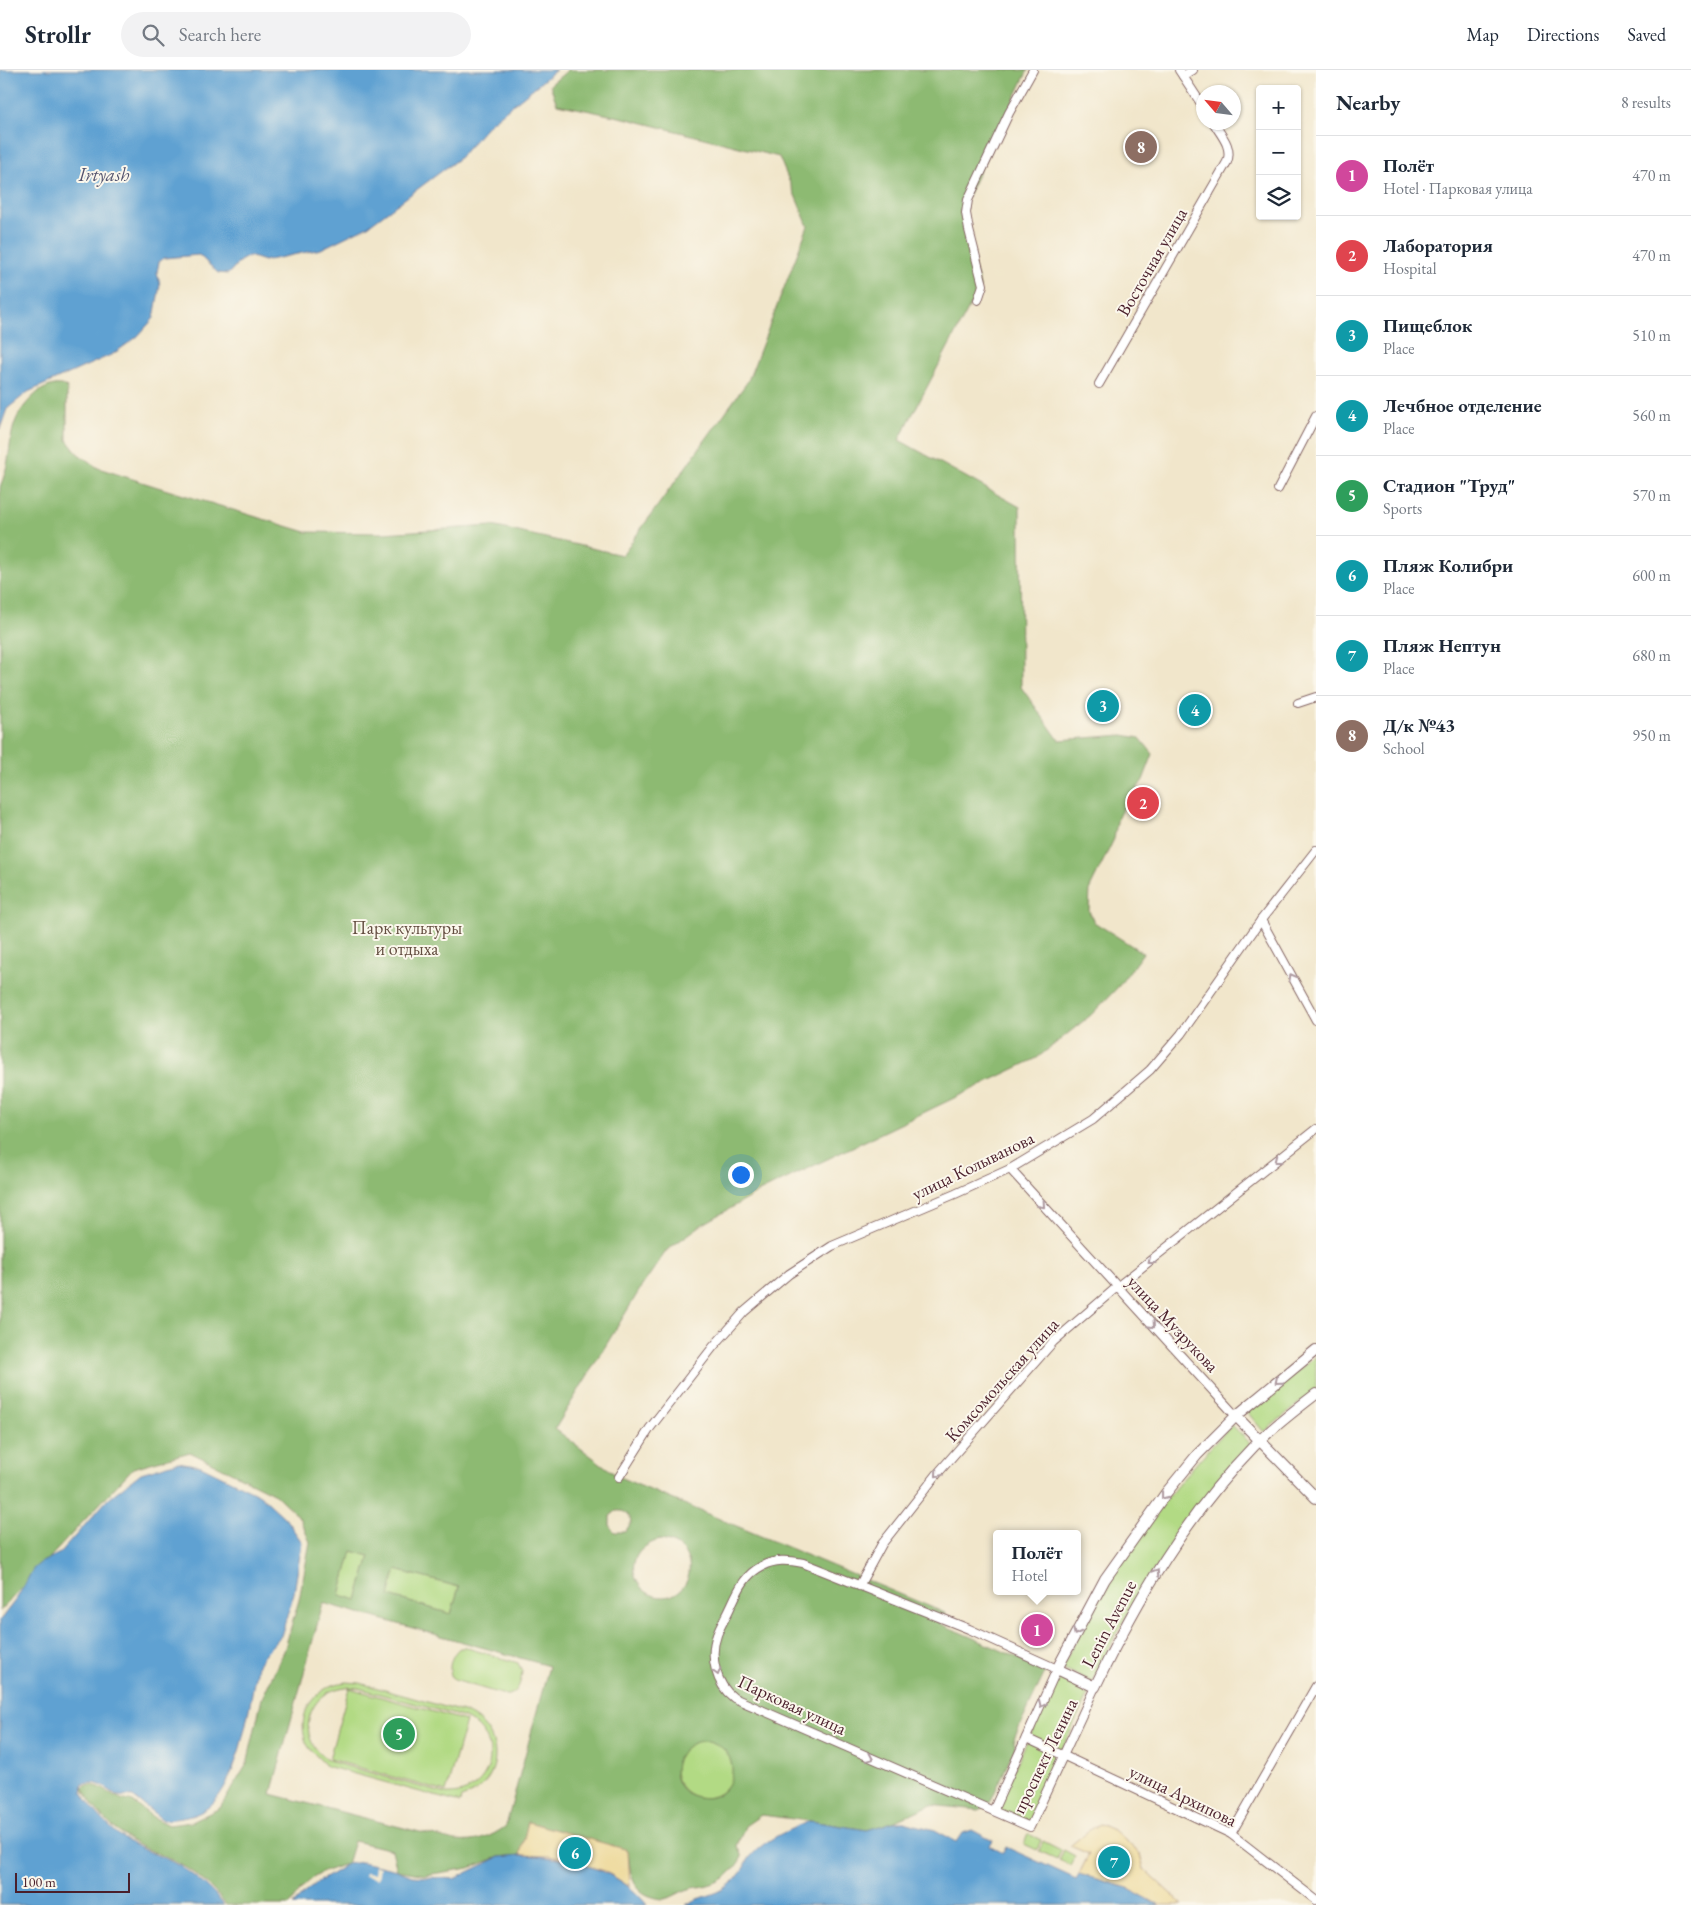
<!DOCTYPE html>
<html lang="en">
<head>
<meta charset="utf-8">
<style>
	:root { --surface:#fff; --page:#f2f2f3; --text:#1f2937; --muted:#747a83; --line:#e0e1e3; --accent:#c8321e }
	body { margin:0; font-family:"EB Garamond",serif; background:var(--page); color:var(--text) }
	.controls { position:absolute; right:15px; top:15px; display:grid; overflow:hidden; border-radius:5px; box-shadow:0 1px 4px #0004 }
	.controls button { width:45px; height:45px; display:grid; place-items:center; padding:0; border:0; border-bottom:1px solid var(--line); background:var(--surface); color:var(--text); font:25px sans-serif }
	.compass { position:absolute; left:1196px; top:15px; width:45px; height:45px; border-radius:50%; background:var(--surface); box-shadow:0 1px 4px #0004; rotate:298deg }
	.scale { position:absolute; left:15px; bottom:12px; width:115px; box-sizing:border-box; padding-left:5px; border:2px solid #4a1f2b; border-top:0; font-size:14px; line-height:18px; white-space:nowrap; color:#4a1f2b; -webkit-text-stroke:4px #fbf7ec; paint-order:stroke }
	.you { position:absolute; left:740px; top:1104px; width:18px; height:18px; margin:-12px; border:4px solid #fff; border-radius:50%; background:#1a73e8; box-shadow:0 0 0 8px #1a73e833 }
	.badge { display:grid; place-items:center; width:32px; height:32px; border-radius:50%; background:var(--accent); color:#fff; font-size:16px; font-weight:700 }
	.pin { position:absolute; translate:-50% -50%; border:2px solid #fff; box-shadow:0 1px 5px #0006 }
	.popup { position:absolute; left:993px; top:1460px; width:88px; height:65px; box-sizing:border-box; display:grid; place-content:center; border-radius:5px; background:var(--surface); filter:drop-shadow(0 1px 4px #0005); font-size:16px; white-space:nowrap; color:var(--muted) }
	.popup b { font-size:19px; color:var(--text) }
	.popup::after { content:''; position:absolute; left:50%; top:100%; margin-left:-10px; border:10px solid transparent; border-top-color:var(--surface) }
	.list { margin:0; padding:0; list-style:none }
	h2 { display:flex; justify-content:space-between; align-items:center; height:65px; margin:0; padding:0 20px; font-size:21px }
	h2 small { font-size:16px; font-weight:400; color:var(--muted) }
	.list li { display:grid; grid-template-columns:32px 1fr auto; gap:15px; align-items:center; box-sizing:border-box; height:80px; padding:0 20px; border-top:1px solid var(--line) }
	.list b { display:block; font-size:19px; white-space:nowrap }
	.list p { margin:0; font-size:16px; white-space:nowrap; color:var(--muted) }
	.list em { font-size:16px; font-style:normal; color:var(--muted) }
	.icon { flex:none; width:28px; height:28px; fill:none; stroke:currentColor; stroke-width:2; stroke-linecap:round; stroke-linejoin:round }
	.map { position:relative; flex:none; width:1316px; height:1835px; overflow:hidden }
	header { display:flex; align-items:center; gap:30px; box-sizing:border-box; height:70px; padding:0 25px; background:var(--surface); border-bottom:1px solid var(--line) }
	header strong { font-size:24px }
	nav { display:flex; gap:28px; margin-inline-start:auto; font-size:18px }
	.search { width:350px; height:45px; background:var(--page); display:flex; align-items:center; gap:12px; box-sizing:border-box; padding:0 18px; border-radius:28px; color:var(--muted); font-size:19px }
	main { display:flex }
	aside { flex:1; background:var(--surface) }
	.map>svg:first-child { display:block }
	.green { fill:#b2da84; stroke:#7e7c58; fill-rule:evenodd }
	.forest { fill:#8dba72; stroke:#6c6c4e; fill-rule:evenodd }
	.sand { fill:#eeda9e; stroke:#9c7c64 }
	.water { fill:#5ea1d2; stroke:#54607e }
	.pier { fill:#f1e6cb }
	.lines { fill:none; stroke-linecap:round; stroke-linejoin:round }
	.minor-casing { stroke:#846563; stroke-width:10 }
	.tertiary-casing { stroke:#846563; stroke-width:12 }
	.minor { stroke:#fff; stroke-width:8 }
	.tertiary { stroke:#fff; stroke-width:10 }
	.oneway { stroke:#ae9aa0 }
	.labels { text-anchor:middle; stroke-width:4; stroke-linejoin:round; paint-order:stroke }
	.street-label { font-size:18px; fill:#4a1f2b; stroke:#fbf7ec }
	.park-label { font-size:18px; fill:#644e41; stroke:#fbf7ec }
	.water-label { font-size:19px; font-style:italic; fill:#52536e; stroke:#fbf7ec }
</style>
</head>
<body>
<header>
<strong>Strollr</strong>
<div class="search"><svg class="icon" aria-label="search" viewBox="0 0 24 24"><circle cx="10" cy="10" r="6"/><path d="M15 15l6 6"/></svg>Search here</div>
<nav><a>Map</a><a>Directions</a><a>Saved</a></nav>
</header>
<main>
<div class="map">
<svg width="1316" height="1835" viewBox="0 0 1316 1835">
	<rect width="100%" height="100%" fill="#fbf7ec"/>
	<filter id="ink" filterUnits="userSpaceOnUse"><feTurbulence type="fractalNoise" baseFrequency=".02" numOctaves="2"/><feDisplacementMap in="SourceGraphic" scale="10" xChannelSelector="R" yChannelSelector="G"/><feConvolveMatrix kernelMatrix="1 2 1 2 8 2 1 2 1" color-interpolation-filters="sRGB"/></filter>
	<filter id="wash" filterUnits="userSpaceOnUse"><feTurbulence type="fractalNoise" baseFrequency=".0096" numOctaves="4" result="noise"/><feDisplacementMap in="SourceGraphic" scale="20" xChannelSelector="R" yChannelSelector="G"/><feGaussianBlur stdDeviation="1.12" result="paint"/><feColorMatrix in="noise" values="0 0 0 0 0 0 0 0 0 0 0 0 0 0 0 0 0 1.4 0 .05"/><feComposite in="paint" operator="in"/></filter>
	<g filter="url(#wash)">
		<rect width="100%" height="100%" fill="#f1e6cb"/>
		<g class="green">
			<path d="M1316,1286V1319L1264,1362L1247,1342Z"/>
			<path d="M1232,1355L1251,1374L1148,1508L1116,1564L1093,1612L1062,1598C1071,1579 1079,1560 1089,1543C1128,1474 1177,1411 1232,1355Z"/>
			<path d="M352,1481L370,1486L357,1530L340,1525Z"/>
			<path d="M396,1500L459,1517L451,1544L389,1526Z"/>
			<path d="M460,1578H467L518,1593L522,1601C521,1612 518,1626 505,1625L454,1610C446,1601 451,1584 460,1578Z"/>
			<path d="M1057,1607L1089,1622L1061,1682L1030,1667Z"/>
			<path d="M346,1612L360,1613L463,1642C506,1658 506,1714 461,1728L460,1733L326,1696C320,1688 310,1682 306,1672C295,1642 317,1615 346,1612ZM346,1617L358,1618L462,1647C507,1664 495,1726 446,1724L336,1693C294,1678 302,1622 346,1617Z"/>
			<path d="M349,1618L466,1651L446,1722L329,1689Z"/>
			<circle cx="704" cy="1699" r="29"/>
			<path d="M1027,1671L1059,1686L1028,1754L996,1740Z"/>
			<path d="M1028,1764L1041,1770L1037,1780L1024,1774Z"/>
			<path d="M1043,1771L1061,1780L1057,1789L1039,1781Z"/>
			<path d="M1064,1780L1075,1786L1070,1795L1059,1790Z"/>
		</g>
		<path class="forest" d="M568,0H1028L960,142L980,217L899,370L1020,437L1021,617L1059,670L1123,665L1140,668L1153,684L1143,710L1118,746L1114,769L1090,818L1089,841L1094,852L1143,883L1118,917L1091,945L1037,988L757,1123L700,1156L667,1180L642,1216L555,1359L619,1407L945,1543L941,1554L1046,1600L1013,1671L1015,1678L989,1735L979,1740L930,1735L893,1752L867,1760L810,1751L761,1745L745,1756L737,1776L742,1787C734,1801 724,1811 708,1815C701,1817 695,1817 689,1819C681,1821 672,1828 664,1829C661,1829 656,1828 653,1827C630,1821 630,1799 628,1780L528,1752L520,1785L499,1787L469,1798L426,1805L397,1800L392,1780L354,1771L347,1794C318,1802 306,1809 290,1835H226C213,1819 199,1805 181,1795C169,1788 158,1784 146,1779C121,1768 96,1744 83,1719L85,1716L92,1715L99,1717L121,1729L133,1732L153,1747L169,1755L191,1752L220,1738L247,1694L262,1628L284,1581L299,1530L310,1472L299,1447L275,1424L190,1382L133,1398L0,1541V417C18,374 0,355 38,322C48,316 57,312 67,317V370L77,383L98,398L164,419L306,462L382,463L492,456L622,485L748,311L808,156L779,87L624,48L557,34L550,15ZM616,1441C625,1440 630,1444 631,1453L625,1462H615L610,1457V1446ZM660,1470C706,1475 693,1535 655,1526C649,1524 644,1521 640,1516C625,1495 638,1475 660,1470ZM352,1481L370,1486L357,1530L340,1525ZM396,1500L459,1517L451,1544L389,1526ZM323,1533L549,1596L506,1756C490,1768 475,1773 455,1771L271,1724ZM708,1671C747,1681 735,1735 698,1727C662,1720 671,1669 708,1671Z"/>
		<g class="sand">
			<path d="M528,1752L628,1780L630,1817L605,1801L551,1786L520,1785Z"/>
			<path d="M1100,1754L1115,1761L1140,1784L1144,1799L1183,1835H1159L1128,1818L1079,1804L1089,1784L1070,1776L1088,1761Z"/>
		</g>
		<g class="water">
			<path d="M0,0H556L490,53L458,89L368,156L321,179L264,191L249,186L240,191L228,204L218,203L199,185L164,188L159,192L157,202L160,215L154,248L137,267L113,284L28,322L7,339L0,359Z"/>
			<path d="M178,1392L201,1396L260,1425L285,1448L302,1472L294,1523L281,1566L266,1582L257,1596C249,1636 239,1723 201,1742C189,1748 176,1749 163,1750L133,1727L118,1726L103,1716L94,1713L83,1714L82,1722C90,1737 113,1763 129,1772C140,1779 152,1783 164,1788C187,1798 207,1815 224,1835H0V1550L17,1528L33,1499L40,1493L60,1483L109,1428L141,1403Z"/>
			<path d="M810,1751L867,1760L893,1752H904L935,1760L957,1772L963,1763L972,1760L993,1771L990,1776L1003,1783L1006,1777L1076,1809L1079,1804L1128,1818L1159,1835H686C700,1826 715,1826 728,1816C740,1808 743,1797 751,1786C765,1769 791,1759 810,1751Z"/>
			<path d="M520,1785C565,1787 618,1797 647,1835H293L309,1818L347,1794L362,1792L397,1800L412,1806L454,1809L499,1787Z"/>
		</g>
		<path class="pier" d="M375,1796L380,1797L378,1809L364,1806L365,1803L374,1804Z"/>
	</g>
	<g filter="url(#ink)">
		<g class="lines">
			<defs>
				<g id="minor">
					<path d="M1179,0L1204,38"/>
					<path d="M1183,6L1193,0"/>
					<path d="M978,230L983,215L969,160L966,143L968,130L1009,43L1033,0"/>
					<path d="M1099,314L1227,92C1233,77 1221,65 1213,52"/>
					<path d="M1278,419L1316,346"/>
					<path d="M1298,633L1316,627"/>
					<path d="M1261,850L1316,950"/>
					<path d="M1010,1099L1236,1346"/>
					<path d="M619,1407L650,1358L713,1277L744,1242L789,1204L832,1176L955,1124L1010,1099L1093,1049L1150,1000L1181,964L1261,850L1316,780"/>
					<path d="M859,1516L882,1474L938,1403L1053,1272L1117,1217L1316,1059"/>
					<path d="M1026,1668L1231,1764L1316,1830"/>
					<path d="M993,1741L1057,1599L969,1559L803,1493C788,1490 775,1489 762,1496C744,1505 738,1521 730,1538C726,1547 720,1556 717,1565C709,1586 716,1615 734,1628L1030,1757L1095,1617"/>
					<path d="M1231,1764L1316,1616"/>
				</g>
				<g id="tertiary">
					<path d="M1316,1280L1236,1346L1197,1385L1166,1423L1105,1509L1057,1599L1095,1617C1137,1529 1186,1446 1254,1376C1273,1357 1295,1340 1316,1324"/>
					<path d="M1236,1346L1316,1428"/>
				</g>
			</defs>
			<use href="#minor" class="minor-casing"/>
			<use href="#tertiary" class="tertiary-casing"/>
			<use href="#minor" class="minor"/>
			<use href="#tertiary" class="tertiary"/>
		</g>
		<defs><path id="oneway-chevron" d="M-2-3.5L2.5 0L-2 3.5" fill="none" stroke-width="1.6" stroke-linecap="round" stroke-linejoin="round" transform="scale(1.25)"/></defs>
		<g class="oneway">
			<use href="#oneway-chevron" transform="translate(1292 907) rotate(-119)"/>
			<use href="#oneway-chevron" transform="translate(1278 1090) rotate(142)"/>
			<use href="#oneway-chevron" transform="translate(1042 1135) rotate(48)"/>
			<use href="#oneway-chevron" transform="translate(1151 1191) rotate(142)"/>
			<use href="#oneway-chevron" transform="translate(1152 1255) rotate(47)"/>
			<use href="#oneway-chevron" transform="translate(1278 1311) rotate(140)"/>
			<use href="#oneway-chevron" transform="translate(938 1404) rotate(130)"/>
			<use href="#oneway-chevron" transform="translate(1164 1426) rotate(128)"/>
			<use href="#oneway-chevron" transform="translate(1156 1502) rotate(-57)"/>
			<use href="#oneway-chevron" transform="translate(1076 1562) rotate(117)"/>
			<use href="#oneway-chevron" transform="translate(717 1602) rotate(74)"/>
			<use href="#oneway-chevron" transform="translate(1042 1634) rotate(115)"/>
			<use href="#oneway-chevron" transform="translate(870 1688) rotate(24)"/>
		</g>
	</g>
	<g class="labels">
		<g class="street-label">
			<text transform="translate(1152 192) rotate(-60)" y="6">Восточная улица</text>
			<text transform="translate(973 1096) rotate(-26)" y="6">улица Колыванова</text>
			<text transform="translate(1173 1254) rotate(47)" y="6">улица Музрукова</text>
			<text transform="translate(1002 1310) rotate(-48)" y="6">Комсомольская улица</text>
			<text transform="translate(1109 1554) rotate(-62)" y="6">Lenin Avenue</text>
			<text transform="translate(792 1635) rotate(25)" y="6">Парковая улица</text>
			<text transform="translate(1045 1686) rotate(-64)" y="6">проспект Ленина</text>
			<text transform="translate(1183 1726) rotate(26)" y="6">улица Архипова</text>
		</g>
		<g class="park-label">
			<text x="407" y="864">Парк культуры<tspan x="407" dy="21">и отдыха</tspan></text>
		</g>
		<g class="water-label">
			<text x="104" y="111">Irtyash</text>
		</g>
	</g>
</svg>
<div class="controls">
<button>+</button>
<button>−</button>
<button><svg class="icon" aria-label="layers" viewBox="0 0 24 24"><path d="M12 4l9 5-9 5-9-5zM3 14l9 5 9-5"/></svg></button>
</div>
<svg class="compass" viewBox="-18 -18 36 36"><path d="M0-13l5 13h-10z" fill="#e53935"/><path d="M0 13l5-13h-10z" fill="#747a83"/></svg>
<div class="scale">100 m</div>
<div class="you"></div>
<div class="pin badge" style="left:1037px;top:1560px;background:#d1479c">1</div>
<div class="popup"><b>Полёт</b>Hotel</div>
<div class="pin badge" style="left:1143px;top:733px;background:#e0444e">2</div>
<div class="pin badge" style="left:1103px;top:636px;background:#0f9aa8">3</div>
<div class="pin badge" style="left:1195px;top:640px;background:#0f9aa8">4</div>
<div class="pin badge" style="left:399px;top:1664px;background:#2e9e5b">5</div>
<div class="pin badge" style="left:575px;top:1783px;background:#0f9aa8">6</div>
<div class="pin badge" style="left:1114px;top:1792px;background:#0f9aa8">7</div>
<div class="pin badge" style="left:1141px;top:77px;background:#8d6e63">8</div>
</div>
<aside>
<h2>Nearby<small>8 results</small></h2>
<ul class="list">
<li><span class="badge" style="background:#d1479c">1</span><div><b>Полёт</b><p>Hotel · Парковая улица</p></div><em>470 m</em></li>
<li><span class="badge" style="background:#e0444e">2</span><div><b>Лаборатория</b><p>Hospital</p></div><em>470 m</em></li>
<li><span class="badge" style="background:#0f9aa8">3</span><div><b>Пищеблок</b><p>Place</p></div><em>510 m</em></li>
<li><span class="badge" style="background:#0f9aa8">4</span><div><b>Лечбное отделение</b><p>Place</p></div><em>560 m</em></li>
<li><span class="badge" style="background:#2e9e5b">5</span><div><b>Стадион &quot;Труд&quot;</b><p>Sports</p></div><em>570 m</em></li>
<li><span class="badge" style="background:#0f9aa8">6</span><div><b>Пляж Колибри</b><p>Place</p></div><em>600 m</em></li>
<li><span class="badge" style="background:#0f9aa8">7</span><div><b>Пляж Нептун</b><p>Place</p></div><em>680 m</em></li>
<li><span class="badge" style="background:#8d6e63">8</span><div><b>Д/к №43</b><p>School</p></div><em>950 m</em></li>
</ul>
</aside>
</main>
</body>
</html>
